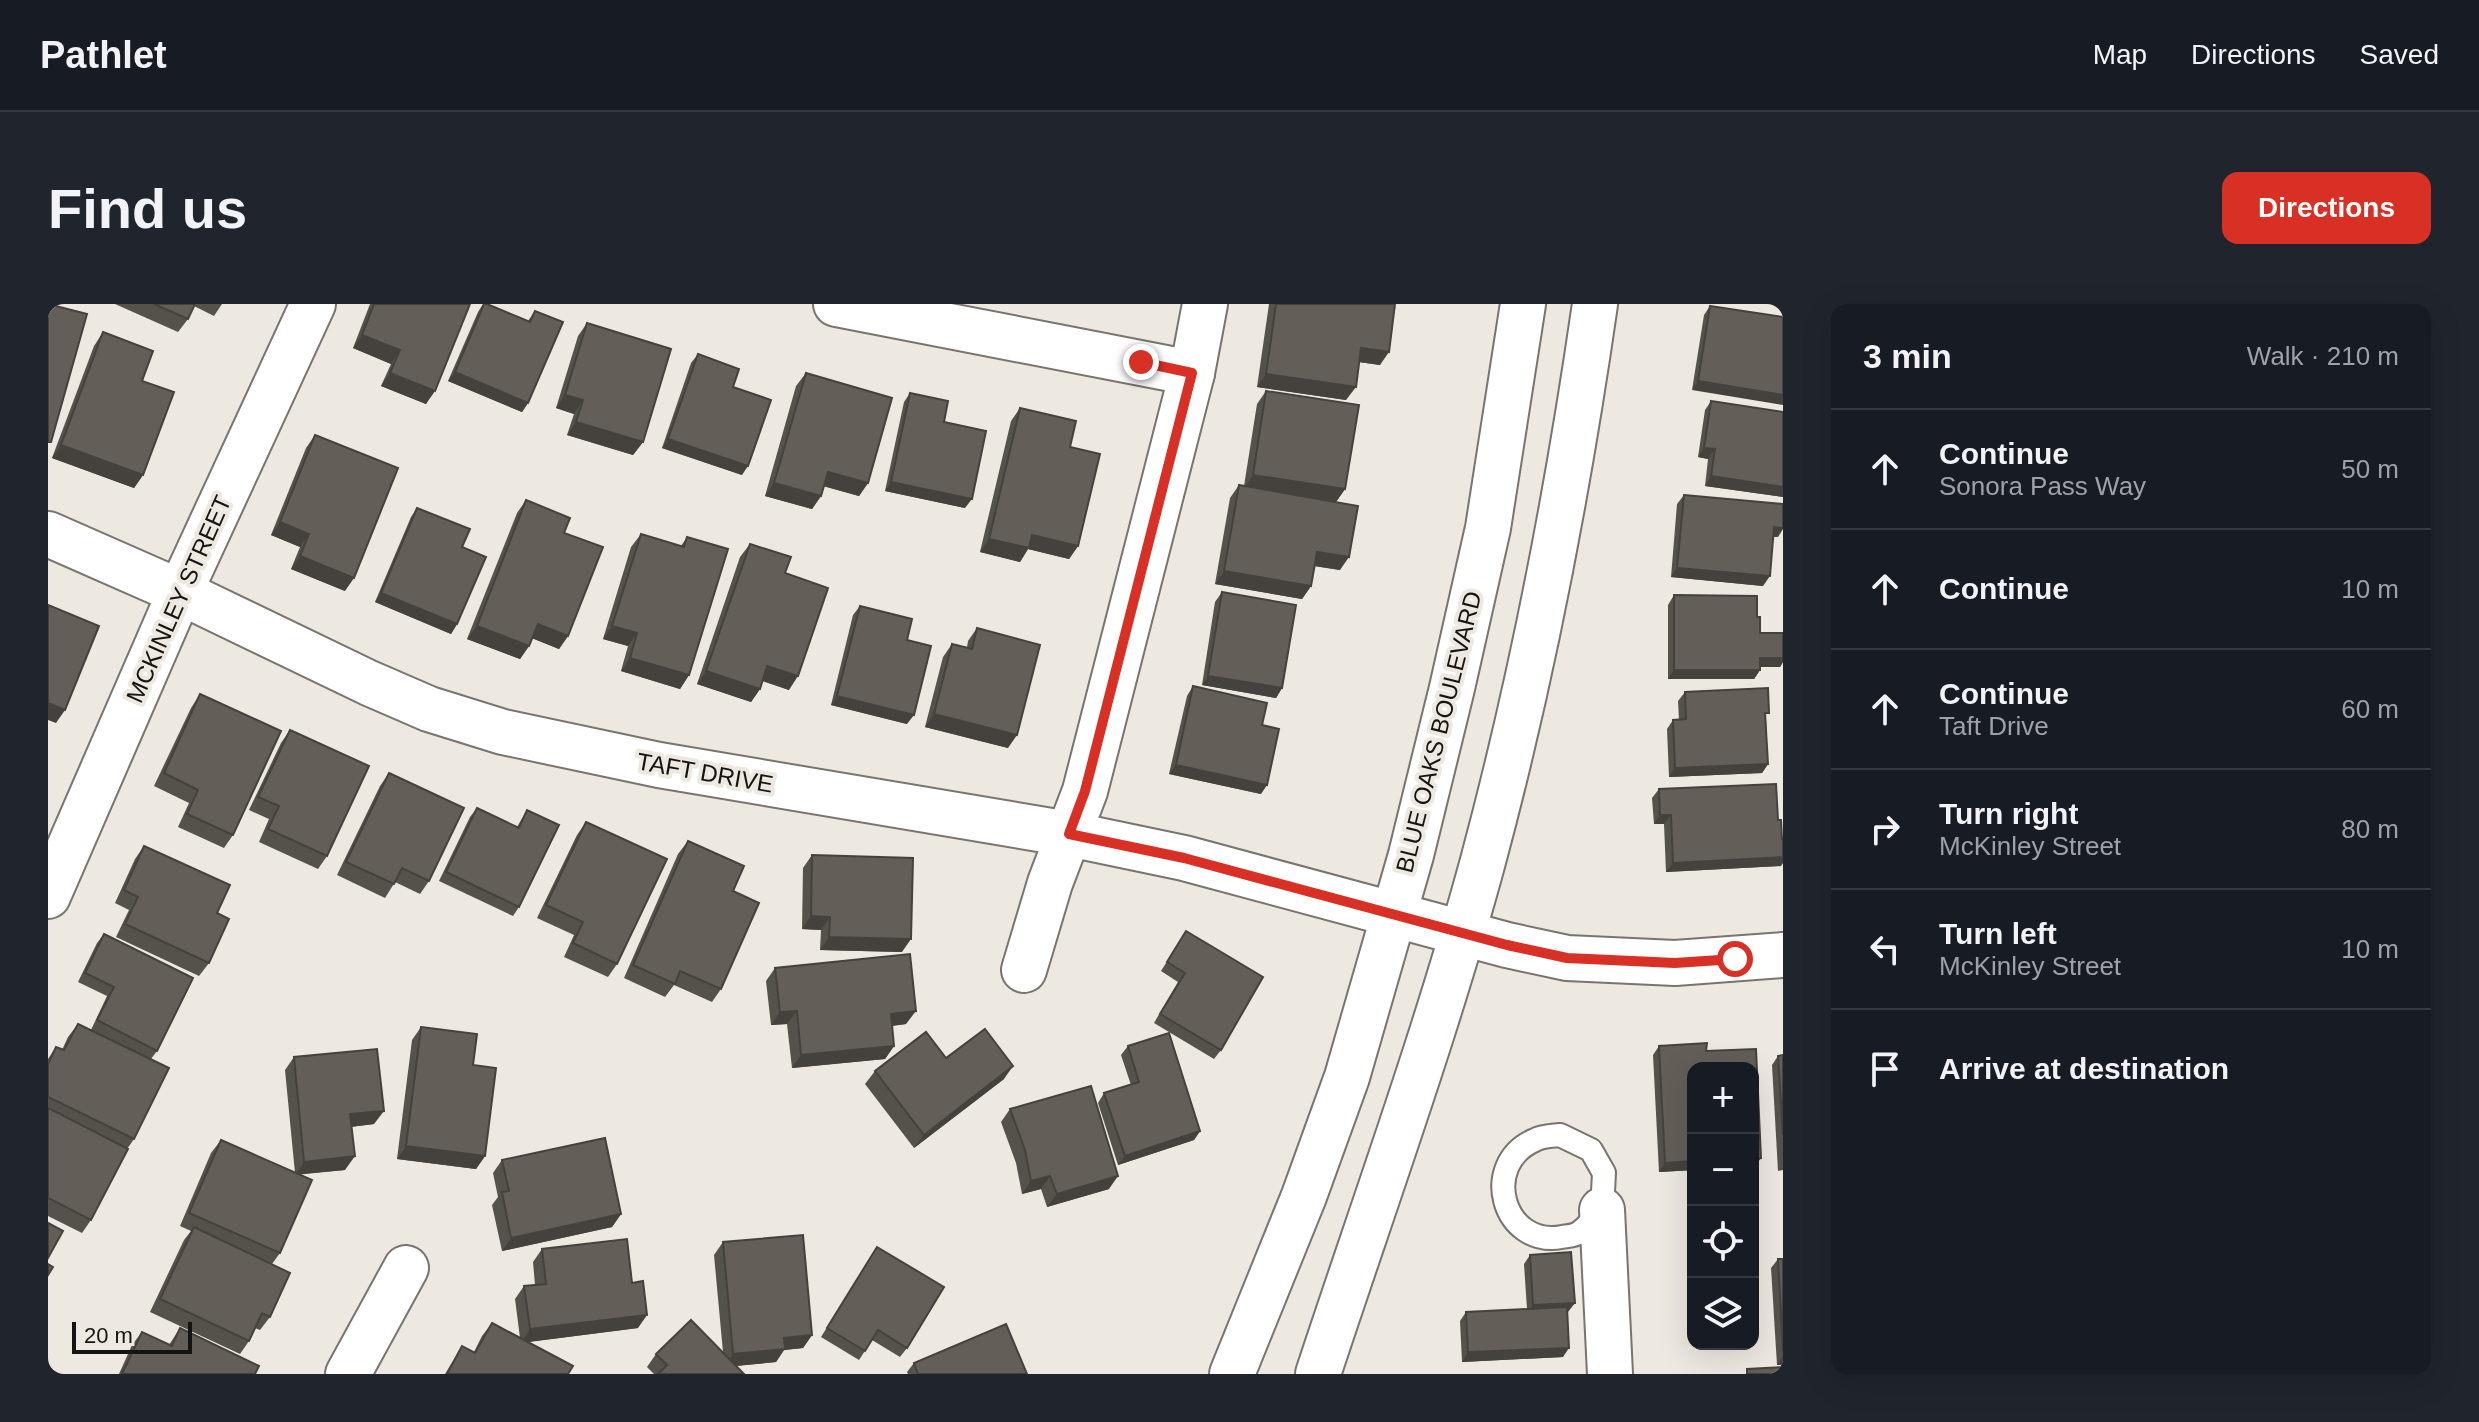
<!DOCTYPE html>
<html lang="en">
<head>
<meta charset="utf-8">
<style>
	:root { --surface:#171b24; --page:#20242c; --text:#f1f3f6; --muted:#9ea1a6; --line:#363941; --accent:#d93025 }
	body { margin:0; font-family:Arial,sans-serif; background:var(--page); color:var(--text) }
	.controls { position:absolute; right:24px; bottom:24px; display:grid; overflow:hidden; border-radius:16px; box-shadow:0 8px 32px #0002 }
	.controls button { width:72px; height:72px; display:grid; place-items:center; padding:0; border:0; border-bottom:2px solid var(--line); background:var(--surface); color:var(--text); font:40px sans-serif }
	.scale { position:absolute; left:24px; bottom:20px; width:120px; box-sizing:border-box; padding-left:8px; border:4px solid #161412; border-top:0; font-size:22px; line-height:28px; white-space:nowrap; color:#161412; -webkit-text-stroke:6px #ede8e0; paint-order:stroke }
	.stop { position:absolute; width:24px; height:24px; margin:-18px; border:6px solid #d93025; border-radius:50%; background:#fff }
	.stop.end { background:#d93025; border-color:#fff; box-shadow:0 2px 8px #0008 }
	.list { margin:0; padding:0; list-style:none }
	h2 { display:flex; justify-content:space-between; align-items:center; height:104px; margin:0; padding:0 32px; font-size:34px }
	h2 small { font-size:26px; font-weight:400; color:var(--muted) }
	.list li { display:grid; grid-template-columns:52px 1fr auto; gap:24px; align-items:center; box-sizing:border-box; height:120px; padding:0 32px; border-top:2px solid var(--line) }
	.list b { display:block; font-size:30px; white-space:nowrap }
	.list p { margin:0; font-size:26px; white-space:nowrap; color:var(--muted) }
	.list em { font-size:26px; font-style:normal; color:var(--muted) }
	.icon { flex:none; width:44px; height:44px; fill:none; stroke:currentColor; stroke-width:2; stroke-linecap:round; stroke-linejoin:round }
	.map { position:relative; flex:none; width:1735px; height:1070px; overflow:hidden; border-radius:16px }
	header { display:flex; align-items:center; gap:48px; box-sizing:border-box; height:112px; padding:0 40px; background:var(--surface); border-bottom:2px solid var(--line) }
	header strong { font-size:38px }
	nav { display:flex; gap:44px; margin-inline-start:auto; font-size:28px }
	.intro { display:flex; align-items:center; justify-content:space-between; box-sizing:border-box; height:192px; padding:0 48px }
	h1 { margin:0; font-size:56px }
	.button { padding:20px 36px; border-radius:16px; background:var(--accent); color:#fff; font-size:28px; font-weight:700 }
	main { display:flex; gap:48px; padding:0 48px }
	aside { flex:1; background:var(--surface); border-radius:16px; box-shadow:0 8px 32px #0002 }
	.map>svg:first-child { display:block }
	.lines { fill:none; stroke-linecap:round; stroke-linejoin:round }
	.lane-casing { stroke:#79746e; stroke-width:26 }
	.street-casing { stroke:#79746e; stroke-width:48 }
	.secondary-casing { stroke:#79746e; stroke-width:48 }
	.lane { stroke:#fff; stroke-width:22 }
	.street { stroke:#fff; stroke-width:44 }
	.secondary { stroke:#fff; stroke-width:44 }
	.wall { fill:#55524c }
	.shaded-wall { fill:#45423e }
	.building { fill:#635f58; stroke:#45423e; stroke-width:2 }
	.route { stroke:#d93025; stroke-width:10 }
	.labels { text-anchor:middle; stroke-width:8; stroke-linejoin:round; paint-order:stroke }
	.street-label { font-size:24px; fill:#161412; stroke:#ede8e0 }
</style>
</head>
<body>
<header>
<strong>Pathlet</strong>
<nav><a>Map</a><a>Directions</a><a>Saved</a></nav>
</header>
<div class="intro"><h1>Find us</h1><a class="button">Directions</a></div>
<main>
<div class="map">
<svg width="1735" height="1070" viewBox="0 0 1735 1070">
	<rect width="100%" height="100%" fill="#ede8e0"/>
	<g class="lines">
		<defs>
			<path id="lane" d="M1512,831L1543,846L1556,869L1554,906C1547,913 1540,922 1532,928C1527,932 1520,932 1514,933C1455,944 1431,860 1487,836C1494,832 1504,832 1512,831Z"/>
			<g id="street">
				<path d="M788,0L1144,69"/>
				<path d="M0,230L132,288L321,379L381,405L455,428L611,461L1021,530L1136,554L1459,641L1519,654L1627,659L1735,651"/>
				<path d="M0,592L132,288L265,0"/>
				<path d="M976,666L1002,579L1037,487L1144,69L1157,0"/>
				<path d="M1554,906L1562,1070"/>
				<path d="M300,1070L358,964"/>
			</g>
			<g id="secondary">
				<path d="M1184,1070L1256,892L1299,773L1363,551L1404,384L1440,224L1475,0"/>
				<path d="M1270,1070C1326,900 1388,730 1435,557C1484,375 1520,187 1547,0"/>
			</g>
		</defs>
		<use href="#lane" class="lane-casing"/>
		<use href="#street" class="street-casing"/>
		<use href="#secondary" class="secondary-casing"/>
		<use href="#lane" class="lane"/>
		<use href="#street" class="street"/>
		<use href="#secondary" class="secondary"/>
	</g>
	<g class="wall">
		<path d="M67,0H174L166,12L146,2L140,15L130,28Z"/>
		<path d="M322,0H422L378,100L333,82L343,60L305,44Z"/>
		<path d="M435,0L480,17L487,7L480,99L474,108L400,77L430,8Z"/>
		<path d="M1221,0H1347L1332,61L1311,58L1298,96L1209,83Z"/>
		<path d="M1662,2L1735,13L1644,86L1656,11Z"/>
		<path d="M539,19L595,138L585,151L519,131L526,110L508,104L530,32Z"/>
		<path d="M55,28L94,77L95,171L86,184L4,154L46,42Z"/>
		<path d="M650,50L685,83L694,171L614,144L643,59Z"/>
		<path d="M758,69L820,179L811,192L776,182L773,192L764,205L717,192L748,82Z"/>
		<path d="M1218,87L1297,185L1288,198L1292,266L1266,262L1263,282L1254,295L1167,280L1182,194L1191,181L1196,182L1209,100Z"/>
		<path d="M862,89L896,118L917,204L837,187L856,98Z"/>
		<path d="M1663,97L1735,108V193L1657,182L1660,155L1650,153L1657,106Z"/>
		<path d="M972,104L1022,143L1030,242L1021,255L980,245L972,258L932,248L963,117Z"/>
		<path d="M267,131L297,287L243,265L252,243L223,231L258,144Z"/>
		<path d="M1636,191L1730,233H1726L1715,282L1623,273L1629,200Z"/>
		<path d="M478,196L516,229L520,332L511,345L484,334L481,342L472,355L419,335L469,209Z"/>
		<path d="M369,204L414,243L409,320L403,330L327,298L363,213Z"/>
		<path d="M593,230L633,242L639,233L641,371L632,385L573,367L580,342L555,335L583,243Z"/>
		<path d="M702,240L737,269L741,386L714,377L712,385L703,398L649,380L692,253Z"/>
		<path d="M1174,288L1234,384L1228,394L1154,381L1167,298Z"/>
		<path d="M1626,291L1709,313L1712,329H1735V358L1732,363H1712V366L1706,375H1620V301Z"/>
		<path d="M812,302L859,336V420L783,401L805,311Z"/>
		<path d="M929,324L960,444L877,423L895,353L904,340L919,343L920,337Z"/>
		<path d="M1145,382L1214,421L1213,490L1121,470L1139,392Z"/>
		<path d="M1637,388L1718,414L1720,460L1714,469L1621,473L1619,425L1625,416H1631L1630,397Z"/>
		<path d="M152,390L185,531L176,544L130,523L141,499L106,482L143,404Z"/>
		<path d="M242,426L279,552L270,565L211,538L221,515L201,506L233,439Z"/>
		<path d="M341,469L381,577L372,590L347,578L337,594L289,571L332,482Z"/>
		<path d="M1611,485L1733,562L1618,568L1616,520H1606L1604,494Z"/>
		<path d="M429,504L469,523L479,506L471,603L465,612L391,577L422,513Z"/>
		<path d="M538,518L569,660L560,673L516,653L526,631L489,614L529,531Z"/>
		<path d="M640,537L685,587L673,685L664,698L626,681L617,693L576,674L630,550Z"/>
		<path d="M96,542L169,609L161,659L151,672L68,633L81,606L67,599L87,555Z"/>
		<path d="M764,551L854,648L772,646L773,626L754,625L755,564Z"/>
		<path d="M1138,627L1173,746L1166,755L1106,719L1130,678L1113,667Z"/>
		<path d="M56,630L109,747L103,755L86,835L79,845L43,916L34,929L0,912V755L8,743L14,746L20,733L30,720L43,726L59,692L30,678L49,639Z"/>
		<path d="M727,664L858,720L844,722L846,742L837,755L744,764L739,720L723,721L718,677Z"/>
		<path d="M373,723L425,761L437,852L428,865L349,855L364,736Z"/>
		<path d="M1080,742L1152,827L1146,836L1070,861L1050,799L1056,789L1083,781L1073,751Z"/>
		<path d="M1611,742L1658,747L1713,854L1706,863L1611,868L1605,751Z"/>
		<path d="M1735,751V866L1730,867L1724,761L1730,752Z"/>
		<path d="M246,753L326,820L303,823L297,866L251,870L232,949L224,960L222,1013L212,1026L207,1024L201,1037L192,1050L102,1008L136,936L143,927L132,922L163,849L173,836L247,869L237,766Z"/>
		<path d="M898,754L956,775L866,844L817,780L827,767Z"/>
		<path d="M962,805L1061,885L999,903L993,885L974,890L968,859L953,818Z"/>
		<path d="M454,856L573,910L564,923L454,947L444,901L450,893L445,869Z"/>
		<path d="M675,938L764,1031L755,1044L736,1046L728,1058L688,1062L696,1070H606L599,1063L608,1050L675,1048L666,951Z"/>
		<path d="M829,943L859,1044L852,1053L824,1036L811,1056L773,1033Z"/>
		<path d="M494,945L590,1024L479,1038L520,1070H397L414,1042L426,1048L434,1032L444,1019L472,1034L467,995L476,982L487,981L485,958Z"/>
		<path d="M1482,951L1520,1008L1515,1053L1414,1058L1412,1017L1418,1008L1479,1005L1476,960Z"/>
		<path d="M1730,955H1735V1061H1729L1723,964Z"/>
		<path d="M132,1024L207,1070H71L84,1041L94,1028L121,1041Z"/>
		<path d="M866,1059L979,1070H860L859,1068Z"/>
	</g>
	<g class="shaded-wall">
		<path d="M314,31L352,46L343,60L305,44Z"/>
		<path d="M1313,44L1341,48L1332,61L1304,57Z"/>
		<path d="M407,68L480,99L474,108L400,77Z"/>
		<path d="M342,69L387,87L378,100L333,82Z"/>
		<path d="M1218,70L1308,83L1298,96L1209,83Z"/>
		<path d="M1650,77L1735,91V101L1644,86Z"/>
		<path d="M517,91L535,96L526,110L508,104Z"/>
		<path d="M528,118L595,138L585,151L519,131Z"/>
		<path d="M620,135L700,162L694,171L614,144Z"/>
		<path d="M13,141L95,171L86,184L4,154Z"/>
		<path d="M1656,144L1667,145L1660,155L1650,153Z"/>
		<path d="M780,168L820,179L811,192L771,181Z"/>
		<path d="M1205,171L1297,185L1288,198L1196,184Z"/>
		<path d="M1663,172L1735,183V193L1657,182Z"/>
		<path d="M843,178L924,195L917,204L837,187Z"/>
		<path d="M726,179L773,192L764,205L717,192Z"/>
		<path d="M232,218L261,230L252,243L223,231Z"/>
		<path d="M1726,223L1735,224V225L1730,233L1720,232Z"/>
		<path d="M984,231L1030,242L1021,255L980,245L972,258L932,248L941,235Z"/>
		<path d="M1269,248L1301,253L1292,266L1260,261Z"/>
		<path d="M252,252L306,274L297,287L243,265Z"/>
		<path d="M1629,264L1722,272L1715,282L1623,273Z"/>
		<path d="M1176,267L1263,282L1254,295L1167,280Z"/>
		<path d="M333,289L409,320L403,330L327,298Z"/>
		<path d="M490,320L520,332L511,345L481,333Z"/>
		<path d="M429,322L481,342L472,355L419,335Z"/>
		<path d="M564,322L589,329L580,342L555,335Z"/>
		<path d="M582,354L641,371L632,385L573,367Z"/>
		<path d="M1712,354H1735V358L1732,363H1705Z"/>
		<path d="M719,362L750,372L741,386L710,375Z"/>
		<path d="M1626,366H1712L1706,375H1620Z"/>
		<path d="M658,367L712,385L703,398L649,380Z"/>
		<path d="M1160,372L1234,384L1228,394L1154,381Z"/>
		<path d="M789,392L866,411L859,420L783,401Z"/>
		<path d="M0,399L17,406L8,419L0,416Z"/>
		<path d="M886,410L969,431L960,444L877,423Z"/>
		<path d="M1720,460L1714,469L1621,473L1627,464Z"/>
		<path d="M1128,461L1219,481L1213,490L1121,470Z"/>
		<path d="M1612,511H1623L1616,520H1606Z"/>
		<path d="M1735,553V559L1733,562L1618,568L1625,559Z"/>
		<path d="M763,612L782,613L773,626L754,625Z"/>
		<path d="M781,633L863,635L854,648L772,646Z"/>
		<path d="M749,707L739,720L723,721L732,708Z"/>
		<path d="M868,707L858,720L834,723L843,710Z"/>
		<path d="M846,742L837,755L744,764L753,751Z"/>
		<path d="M965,762L956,775L866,844L876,831Z"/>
		<path d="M336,807L326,820L293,824L302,810Z"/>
		<path d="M1152,827L1146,836L1070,861L1077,852Z"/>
		<path d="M358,842L437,852L428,865L349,855Z"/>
		<path d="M307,852L297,866L247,871L256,858Z"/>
		<path d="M1713,854L1706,863H1705V855Z"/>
		<path d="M1645,857V866L1611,868L1617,859Z"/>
		<path d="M1002,872L993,885L974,890L983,877Z"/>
		<path d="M1070,872L1061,885L999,903L1009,890Z"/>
		<path d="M573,910L564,923L454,947L463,934Z"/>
		<path d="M1527,999L1520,1008L1479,1010L1485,1001Z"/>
		<path d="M599,1011L590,1024L473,1039L482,1025Z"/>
		<path d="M764,1031L755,1044L736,1046L728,1058L676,1063L685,1050L736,1034Z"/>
		<path d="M1521,1044L1515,1053L1414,1058L1420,1048Z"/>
		<path d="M1735,1052V1061H1729Z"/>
	</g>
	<g class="building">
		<path d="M0,0L39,10L3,138H0Z"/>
		<path d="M106,0H147L140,15Z"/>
		<path d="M326,0H422L387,87L342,69L352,46L314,31Z"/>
		<path d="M436,0H439L482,18L487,7L515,18L480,99L407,68Z"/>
		<path d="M1228,0H1347L1341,48L1313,44L1308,83L1218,70Z"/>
		<path d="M1662,2L1735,13V91L1650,77Z"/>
		<path d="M539,19L623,45L595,138L528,118L535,96L517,91Z"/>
		<path d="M55,28L105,47L94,77L126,88L95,171L13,141Z"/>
		<path d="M650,50L691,65L685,83L723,96L700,162L620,135Z"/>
		<path d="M758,69L844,94L820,179L780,168L773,192L726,179Z"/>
		<path d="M1218,87L1311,101L1297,185L1205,171Z"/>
		<path d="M862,89L900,97L896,118L938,127L924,195L843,178Z"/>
		<path d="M1663,97L1735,108V183L1663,172L1667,145L1656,144Z"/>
		<path d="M972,104L1028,117L1022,143L1052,150L1030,242L984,231L981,244L941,235Z"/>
		<path d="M267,131L350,164L306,274L252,252L261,230L232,218Z"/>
		<path d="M1191,181L1310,202L1301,253L1269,248L1263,282L1176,267Z"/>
		<path d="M1636,191L1735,200V224L1726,223L1722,272L1629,264Z"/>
		<path d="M478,196L522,214L516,229L555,243L520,332L490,320L481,342L429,322Z"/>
		<path d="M369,204L422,225L414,243L438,253L409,320L333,289Z"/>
		<path d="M593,230L636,243L639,233L680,245L641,371L582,354L589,329L564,322Z"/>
		<path d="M702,240L743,253L737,269L780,284L750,372L719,362L712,385L658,367Z"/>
		<path d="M1174,288L1248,301L1234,384L1160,372Z"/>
		<path d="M1626,291L1709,292V313H1712V329H1735V354H1712V366H1626Z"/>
		<path d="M0,301L51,322L17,406L0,399Z"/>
		<path d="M812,302L864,315L859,336L883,342L866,411L789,392Z"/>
		<path d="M929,324L992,341L969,431L886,410L904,340L924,345Z"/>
		<path d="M1145,382L1219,399L1214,421L1231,425L1219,481L1128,461Z"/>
		<path d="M1720,384L1721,409H1717L1720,460L1627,464L1625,416L1638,415L1637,388Z"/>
		<path d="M152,390L233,427L185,531L139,510L150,486L116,469Z"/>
		<path d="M242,426L321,462L279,552L220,525L231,502L210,493Z"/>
		<path d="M341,469L416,504L381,577L354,564L346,580L298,558Z"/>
		<path d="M1728,480L1730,516H1733L1734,535H1735V553L1625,559L1623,511H1612L1611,485Z"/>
		<path d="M429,504L471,524L479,506L511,521L471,603L398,568Z"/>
		<path d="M538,518L619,555L569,660L525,639L535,618L498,601Z"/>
		<path d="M640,537L696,562L685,587L711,599L673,685L632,667L627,680L585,661Z"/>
		<path d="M96,542L182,581L169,609L181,615L161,659L77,620L90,593L76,586Z"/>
		<path d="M764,551L865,554L863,635L781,633L782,613L763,612Z"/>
		<path d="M1138,627L1215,673L1173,746L1112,710L1137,669L1119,658Z"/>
		<path d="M56,630L145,674L109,747L49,716L66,683L37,669Z"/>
		<path d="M862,650L868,707L843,710L846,742L753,751L749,707L732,708L727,664Z"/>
		<path d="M30,720L121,764L86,835L0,793V760L8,743L16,746Z"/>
		<path d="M373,723L429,730L425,761L448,764L437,852L358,842Z"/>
		<path d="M937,725L965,762L876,831L827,767L878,728L898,754Z"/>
		<path d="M1121,729L1152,827L1077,852L1056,789L1091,778L1080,742Z"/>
		<path d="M1659,739L1658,747L1708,745L1713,854L1705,855V764H1645V857L1617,859L1611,742Z"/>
		<path d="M329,745L336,807L302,810L307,852L256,858L246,753Z"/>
		<path d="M1735,751V831L1730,752Z"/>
		<path d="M1043,782L1070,872L1009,890L1002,872L983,877L977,846L962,805Z"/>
		<path d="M0,804L80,845L43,916L0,894Z"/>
		<path d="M557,834L573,910L463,934L454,888L461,887L454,856Z"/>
		<path d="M173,836L264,876L232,949L141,909Z"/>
		<path d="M0,919L15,927L0,954Z"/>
		<path d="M146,923L242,969L222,1013L214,1009L201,1037L112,995Z"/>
		<path d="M755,931L764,1031L736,1034L737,1045L685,1050L675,938Z"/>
		<path d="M579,935L584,979L595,977L599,1011L482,1025L476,982L498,980L494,945Z"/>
		<path d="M829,943L896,983L859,1044L830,1026L817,1047L779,1024Z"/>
		<path d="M1523,948L1527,999L1485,1001L1482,951Z"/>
		<path d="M1730,955H1735V1047Z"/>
		<path d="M0,960L5,963L0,971Z"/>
		<path d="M1519,1003L1521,1044L1420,1048L1418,1008Z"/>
		<path d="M643,1016L696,1070H610L619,1061L608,1050Z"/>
		<path d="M444,1019L525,1062L520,1070H399L414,1042L427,1049Z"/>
		<path d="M958,1020L979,1070H870L866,1059Z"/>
		<path d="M132,1024L211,1062L207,1070H74L94,1028L124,1042Z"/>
		<path d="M1735,1063V1070H1699V1065Z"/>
	</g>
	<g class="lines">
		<path class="route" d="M1093,58L1144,69L1037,487L1021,530L1136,554L1459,641L1519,654L1627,659L1687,655"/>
	</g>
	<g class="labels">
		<g class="street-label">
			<text transform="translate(131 295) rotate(-66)" y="8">MCKINLEY STREET</text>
			<text transform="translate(1391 428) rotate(-76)" y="8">BLUE OAKS BOULEVARD</text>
			<text transform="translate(657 469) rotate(10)" y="8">TAFT DRIVE</text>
		</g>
	</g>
</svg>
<div class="controls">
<button>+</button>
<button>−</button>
<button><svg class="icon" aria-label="locate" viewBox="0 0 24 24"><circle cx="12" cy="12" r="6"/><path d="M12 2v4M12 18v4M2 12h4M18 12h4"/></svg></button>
<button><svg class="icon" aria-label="layers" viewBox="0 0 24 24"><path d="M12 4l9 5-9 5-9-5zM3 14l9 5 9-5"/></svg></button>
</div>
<div class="scale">20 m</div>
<div class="stop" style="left:1687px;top:655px"></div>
<div class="stop end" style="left:1093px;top:58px"></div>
</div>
<aside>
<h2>3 min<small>Walk · 210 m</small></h2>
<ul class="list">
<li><svg class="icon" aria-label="ahead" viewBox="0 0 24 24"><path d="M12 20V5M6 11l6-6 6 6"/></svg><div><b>Continue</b><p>Sonora Pass Way</p></div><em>50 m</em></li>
<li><svg class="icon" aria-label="ahead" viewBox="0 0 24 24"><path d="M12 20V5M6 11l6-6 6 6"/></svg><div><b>Continue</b></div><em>10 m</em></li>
<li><svg class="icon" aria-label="ahead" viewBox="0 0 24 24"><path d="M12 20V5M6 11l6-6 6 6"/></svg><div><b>Continue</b><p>Taft Drive</p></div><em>60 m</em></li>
<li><svg class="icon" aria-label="right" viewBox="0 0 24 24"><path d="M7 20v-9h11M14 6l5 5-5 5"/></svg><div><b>Turn right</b><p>McKinley Street</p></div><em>80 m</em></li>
<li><svg class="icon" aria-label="left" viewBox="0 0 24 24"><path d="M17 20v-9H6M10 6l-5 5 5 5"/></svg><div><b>Turn left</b><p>McKinley Street</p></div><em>10 m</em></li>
<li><svg class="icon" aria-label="arrive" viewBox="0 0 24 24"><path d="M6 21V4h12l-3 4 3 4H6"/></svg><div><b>Arrive at destination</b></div></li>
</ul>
</aside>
</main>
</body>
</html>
